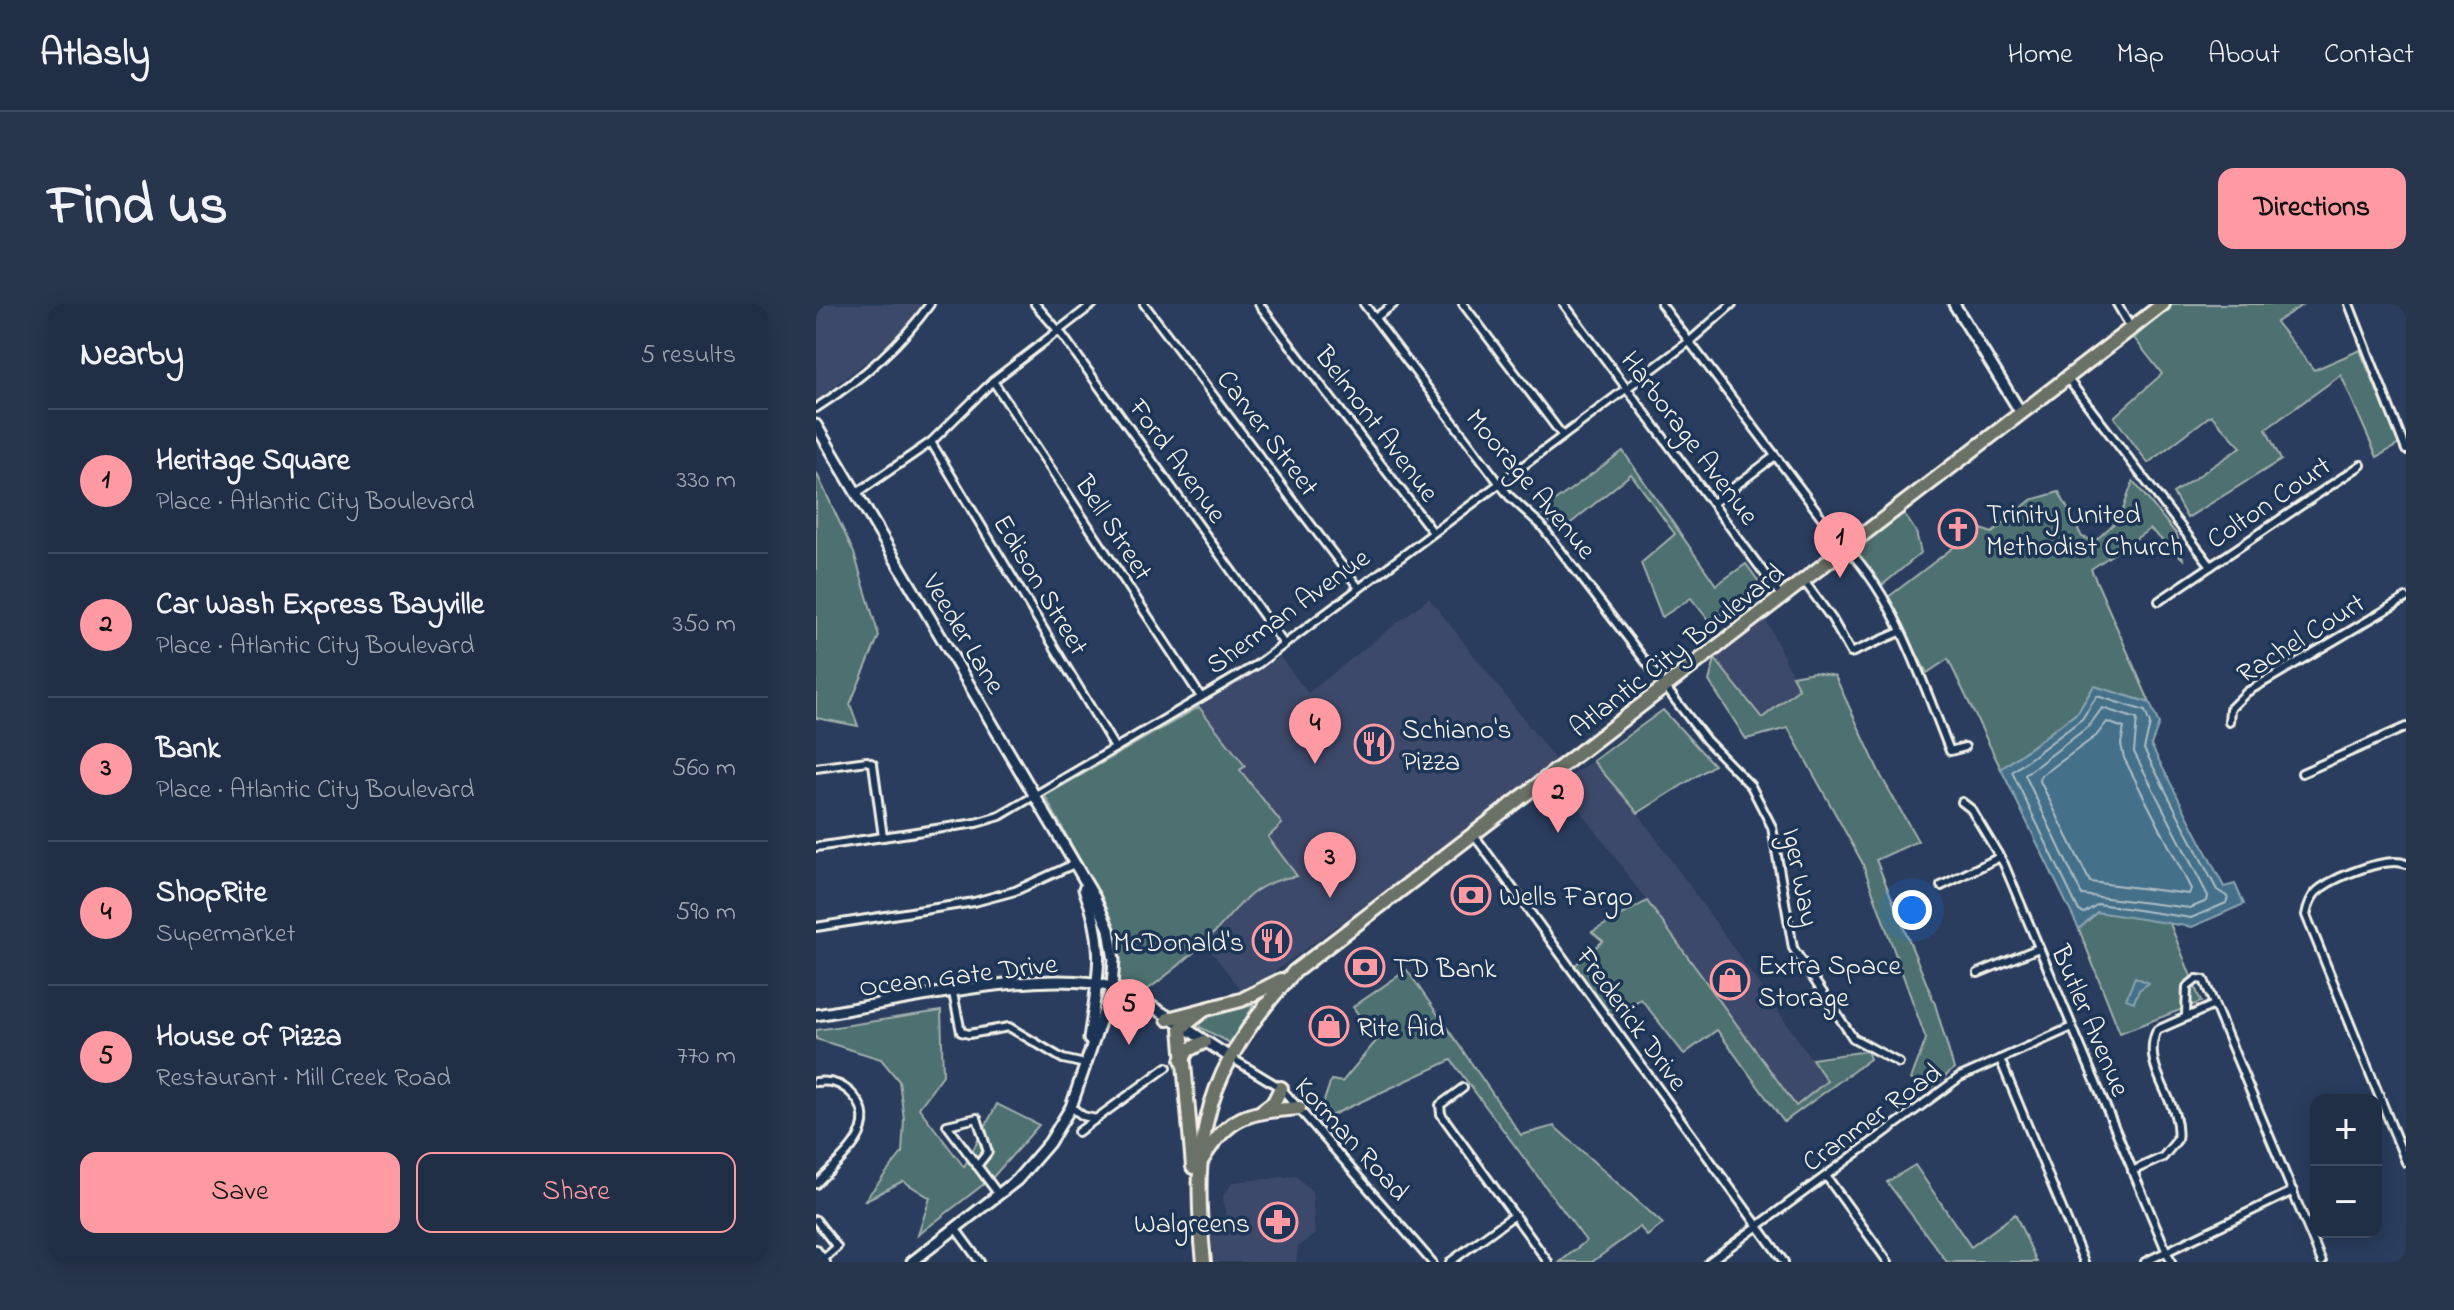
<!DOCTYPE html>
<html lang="en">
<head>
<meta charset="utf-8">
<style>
	:root { --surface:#202e46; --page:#28364d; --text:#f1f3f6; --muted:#a2a8b3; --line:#3d4a5f; --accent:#ff9aa2 }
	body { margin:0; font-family:"Indie Flower",sans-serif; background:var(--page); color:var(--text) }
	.controls { position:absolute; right:24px; bottom:24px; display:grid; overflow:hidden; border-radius:16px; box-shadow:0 4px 20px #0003 }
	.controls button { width:72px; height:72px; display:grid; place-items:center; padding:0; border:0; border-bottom:2px solid var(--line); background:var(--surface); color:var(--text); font:40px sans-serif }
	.you { position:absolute; left:1096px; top:606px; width:28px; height:28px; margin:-20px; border:6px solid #fff; border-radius:50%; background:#1a73e8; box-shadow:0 0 0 12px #1a73e833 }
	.badge { display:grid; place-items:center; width:52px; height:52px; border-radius:50%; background:var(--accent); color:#111; font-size:26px; font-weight:700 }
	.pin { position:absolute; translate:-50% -66px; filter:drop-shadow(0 2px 4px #0008) }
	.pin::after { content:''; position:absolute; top:42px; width:28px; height:24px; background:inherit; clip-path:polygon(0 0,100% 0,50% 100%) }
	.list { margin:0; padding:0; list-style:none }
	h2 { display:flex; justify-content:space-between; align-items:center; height:104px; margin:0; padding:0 32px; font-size:34px }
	h2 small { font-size:26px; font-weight:400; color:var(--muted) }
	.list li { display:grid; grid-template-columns:52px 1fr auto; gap:24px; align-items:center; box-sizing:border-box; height:144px; padding:0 32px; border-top:2px solid var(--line) }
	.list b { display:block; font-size:30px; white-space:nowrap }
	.list p { margin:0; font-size:26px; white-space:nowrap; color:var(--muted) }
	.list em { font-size:26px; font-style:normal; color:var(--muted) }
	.actions { display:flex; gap:16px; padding:24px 32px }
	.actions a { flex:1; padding:18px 0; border:2px solid var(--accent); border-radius:16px; text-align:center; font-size:28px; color:var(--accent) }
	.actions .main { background:var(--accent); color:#111 }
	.map { position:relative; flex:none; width:1590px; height:958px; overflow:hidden; border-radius:16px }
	header { display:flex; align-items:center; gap:48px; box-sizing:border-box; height:112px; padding:0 40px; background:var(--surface); border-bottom:2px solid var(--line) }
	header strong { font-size:38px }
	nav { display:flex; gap:44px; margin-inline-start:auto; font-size:28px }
	.intro { display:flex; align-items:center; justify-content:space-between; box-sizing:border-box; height:192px; padding:0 48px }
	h1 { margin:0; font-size:56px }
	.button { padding:20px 36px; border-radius:16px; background:var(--accent); color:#111; font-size:28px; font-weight:700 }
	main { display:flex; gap:48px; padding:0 48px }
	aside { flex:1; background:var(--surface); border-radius:16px; box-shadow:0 4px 20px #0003 }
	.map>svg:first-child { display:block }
	.built { fill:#3e496a }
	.green { fill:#4e6f70; stroke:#a1b0ac; stroke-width:2 }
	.water { fill:#44708a; stroke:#8aa4b0; stroke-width:2 }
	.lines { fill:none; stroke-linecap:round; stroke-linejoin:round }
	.shore { stroke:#aebdc2; stroke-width:2 }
	.street-casing { stroke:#f4f1e8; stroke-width:12 }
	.secondary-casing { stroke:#f4f1e8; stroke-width:15 }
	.highway-casing { stroke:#f4f1e8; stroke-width:18 }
	.street { stroke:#1d3557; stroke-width:6 }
	.secondary { stroke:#1d3557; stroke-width:9 }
	.highway { stroke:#6a7166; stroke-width:12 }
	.labels { text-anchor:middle; stroke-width:7; stroke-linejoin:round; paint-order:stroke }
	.street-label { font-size:28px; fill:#f4f1e8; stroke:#1d3557 }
	.poi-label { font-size:28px; fill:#f4f1e8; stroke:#1d3557; text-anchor:start }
</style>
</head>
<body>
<header>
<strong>Atlasly</strong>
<nav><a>Home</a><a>Map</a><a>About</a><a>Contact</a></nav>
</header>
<div class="intro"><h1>Find us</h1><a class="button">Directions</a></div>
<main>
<aside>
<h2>Nearby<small>5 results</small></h2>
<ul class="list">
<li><span class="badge">1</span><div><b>Heritage Square</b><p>Place · Atlantic City Boulevard</p></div><em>330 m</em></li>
<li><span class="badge">2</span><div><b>Car Wash Express Bayville</b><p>Place · Atlantic City Boulevard</p></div><em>350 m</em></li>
<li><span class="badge">3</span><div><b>Bank</b><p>Place · Atlantic City Boulevard</p></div><em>560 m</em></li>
<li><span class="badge">4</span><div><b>ShopRite</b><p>Supermarket</p></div><em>590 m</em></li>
<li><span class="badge">5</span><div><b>House of Pizza</b><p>Restaurant · Mill Creek Road</p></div><em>770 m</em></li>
</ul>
<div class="actions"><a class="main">Save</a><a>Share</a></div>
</aside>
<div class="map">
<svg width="1590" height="958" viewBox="0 0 1590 958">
	<rect width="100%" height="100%" fill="#2a3d5e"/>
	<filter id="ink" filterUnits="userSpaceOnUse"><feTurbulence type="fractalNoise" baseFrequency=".0125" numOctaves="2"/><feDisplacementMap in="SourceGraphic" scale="16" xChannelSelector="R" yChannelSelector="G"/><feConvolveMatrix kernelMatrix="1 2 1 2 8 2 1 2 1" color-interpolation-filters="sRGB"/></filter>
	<g filter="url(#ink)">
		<g class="built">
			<path d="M0,0H108L77,36L0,97Z"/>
			<path d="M613,294L742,459L428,690L388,638L434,591L450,579L467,574L451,532L465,520L424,466L429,461L383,403L464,353L492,389Z"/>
			<path d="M950,316L983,385L946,414L899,355Z"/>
			<path d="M777,457L822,509L1011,777L980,803L745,479Z"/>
			<path d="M480,872L496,887L499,930L482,943L480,958H398L395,931L412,930L407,892L417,878Z"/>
		</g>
		<g class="green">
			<path d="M1357,0H1488L1460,18L1498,66L1544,46L1583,140L1561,153L1525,71L1450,125L1465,156L1371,214L1357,189L1425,143L1395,111L1332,159L1298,113L1346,70L1318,34Z"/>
			<path d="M807,147L900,281L930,260L946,282L894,318L875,294L846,313L825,259L859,230L815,170L744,228L724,208Z"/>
			<path d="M0,168L38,249L63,332L34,400L42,422L0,414Z"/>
			<path d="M1317,177L1361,231L1367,255L1334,225L1275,265L1334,399L1278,382L1262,408L1185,465L1132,355L1111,369L1071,294L1163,224L1176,229L1215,196L1243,188L1266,233L1279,237L1304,214Z"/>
			<path d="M1087,208L1100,228L1105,249L1064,283L1041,249V243Z"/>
			<path d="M899,355L946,414L983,385L976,372L998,368L1019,372L1065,472L1102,537L1060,556L1119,700L1138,765L1110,788L1095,775L1110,735L1046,558L972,424L930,435L893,377Z"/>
			<path d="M383,403L429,462L424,466L466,520L452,533L481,572C436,578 424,602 396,631C375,652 347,675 324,691L302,679L301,638L295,613L229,492Z"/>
			<path d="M847,406L898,461L822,509L777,457Z"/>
			<path d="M831,597L980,802L1011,777L996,755L1051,747L1054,755L968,818L901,726L868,750L825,695L794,712L757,663L787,637L776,628Z"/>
			<path d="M1281,608L1353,617L1385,698L1304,729L1263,625Z"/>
			<path d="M591,666L705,831L738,822L847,920L831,932L824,923L776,958H744L770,937L635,756L501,818L515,776L526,778L561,736L537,703Z"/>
			<path d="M438,701L414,739L378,720L386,713Z"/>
			<path d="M125,707L127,771L103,804L148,863L181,800L223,821L177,873L102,931L114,894L87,877L48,897L86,849L88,815L83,777L65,755L0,735V726Z"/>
			<path d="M1099,861L1155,943L1199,910L1221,958H1131L1071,878Z"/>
		</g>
		<g class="water">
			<path d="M1278,382L1334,399L1343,420L1335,441L1408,583L1419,580L1428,600L1376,623L1281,608L1263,625L1185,465L1262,408Z"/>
			<path d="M1319,673L1333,679L1323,686L1318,698L1310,695Z"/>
		</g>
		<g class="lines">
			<g class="shore">
				<path d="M1281,392L1329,407L1334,420L1328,445L1401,586L1412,593L1410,599L1375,614L1282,600L1268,609L1263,607L1196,468L1266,415Z"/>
				<path d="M1286,404L1321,415L1318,448L1392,592L1391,597L1374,604L1266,591L1209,471L1273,422Z"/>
				<path d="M1291,418L1308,424L1305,440L1308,454L1375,585L1373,590L1274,578L1224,477L1225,472L1280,432Z"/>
			</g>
			<defs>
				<g id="street">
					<path d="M219,0L247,32L468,340"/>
					<path d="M328,0L543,284"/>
					<path d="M443,0L616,227"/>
					<path d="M548,0L693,192L725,221L890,436L935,482L956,523L977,644L1037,734L1083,759"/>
					<path d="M647,0L746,131"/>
					<path d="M748,0L966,293"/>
					<path d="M845,0L1022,235C1079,289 1105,375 1134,447L1149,443"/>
					<path d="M1301,0L1315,24"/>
					<path d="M1533,0L1590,146"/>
					<path d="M559,14L578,0"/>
					<path d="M1251,74L1395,262"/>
					<path d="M177,77L385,393"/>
					<path d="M0,104C44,76 84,42 114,0"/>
					<path d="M115,138L299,444"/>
					<path d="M41,189L115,138L177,77L277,0"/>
					<path d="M897,199L959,152"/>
					<path d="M988,277L1016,315L1035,349L1084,328"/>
					<path d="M1343,297L1545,161"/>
					<path d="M1413,418L1414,405L1431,388L1590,294"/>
					<path d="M0,464L51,457L57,460L67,533"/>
					<path d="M1486,469L1590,423"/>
					<path d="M1146,498L1155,505L1188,560L1355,958"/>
					<path d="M658,531L968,958"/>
					<path d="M0,543L160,519L184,512L442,360L874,37L916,0"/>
					<path d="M1590,560C1571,552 1522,572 1505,584C1496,590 1492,601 1490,611L1590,858"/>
					<path d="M1125,582L1184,553"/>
					<path d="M0,623L158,598L199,587L258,560"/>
					<path d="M1162,669L1223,644"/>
					<path d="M137,689L145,728L153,730L193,723L247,755L269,760"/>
					<path d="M1370,711L1371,683L1381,675L1388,676L1506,958"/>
					<path d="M414,753L465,784L616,958"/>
					<path d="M1184,755L1268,958"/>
					<path d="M0,778C14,776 24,779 34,788C71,823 22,856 0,880"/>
					<path d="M647,784L624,801L625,810L732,958"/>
					<path d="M255,803L267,812L280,815"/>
					<path d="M262,828L351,763"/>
					<path d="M161,862L172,848L161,814L131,821L183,891"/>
					<path d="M1316,867L1347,853L1361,836C1367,797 1323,765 1341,726L1398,701"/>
					<path d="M1010,872L1072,958"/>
					<path d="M0,916L21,943L4,958"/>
					<path d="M139,924L164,958"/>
					<path d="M0,945L10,958"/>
					<path d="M634,958L697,912"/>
					<path d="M893,958L1144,773L1256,723"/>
					<path d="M1329,958L1477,887"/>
				</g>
				<g id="secondary">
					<path d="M1138,0L1205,109"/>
					<path d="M0,121L279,594L293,625L298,656L296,683L255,803L233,839L201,876L96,958"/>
					<path d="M268,585C292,644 281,676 273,735"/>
					<path d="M0,711C72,700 233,661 298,684C339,699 377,731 414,753"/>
				</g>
				<g id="highway">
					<path d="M352,715L425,696L465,676"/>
					<path d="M366,756L372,746L388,738"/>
					<path d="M446,807L458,798L465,784"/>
					<path d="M386,856C413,810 434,808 483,804"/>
					<path d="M377,863L365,724L388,706"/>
					<path d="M388,958C374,829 390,766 478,668L1347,0"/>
				</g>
			</defs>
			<use href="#street" class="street-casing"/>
			<use href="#secondary" class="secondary-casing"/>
			<use href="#highway" class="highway-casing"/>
			<use href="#street" class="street"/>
			<use href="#secondary" class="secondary"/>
			<use href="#highway" class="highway"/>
		</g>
	</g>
	<defs>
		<symbol id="church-ring" viewBox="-11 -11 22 22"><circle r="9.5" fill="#1d3557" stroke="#ff9aa2" stroke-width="1.5"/><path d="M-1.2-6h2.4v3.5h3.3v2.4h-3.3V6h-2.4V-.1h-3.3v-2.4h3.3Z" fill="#ff9aa2"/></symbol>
		<symbol id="restaurant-ring" viewBox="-11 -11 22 22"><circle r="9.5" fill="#1d3557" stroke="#ff9aa2" stroke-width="1.5"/><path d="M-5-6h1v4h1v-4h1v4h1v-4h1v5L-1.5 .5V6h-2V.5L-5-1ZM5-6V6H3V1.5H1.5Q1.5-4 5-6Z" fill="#ff9aa2"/></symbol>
		<symbol id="bank-ring" viewBox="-11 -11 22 22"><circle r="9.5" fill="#1d3557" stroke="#ff9aa2" stroke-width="1.5"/><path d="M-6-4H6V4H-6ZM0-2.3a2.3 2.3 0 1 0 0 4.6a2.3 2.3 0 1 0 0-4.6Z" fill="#ff9aa2"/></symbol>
		<symbol id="shop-ring" viewBox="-11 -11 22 22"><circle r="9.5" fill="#1d3557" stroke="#ff9aa2" stroke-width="1.5"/><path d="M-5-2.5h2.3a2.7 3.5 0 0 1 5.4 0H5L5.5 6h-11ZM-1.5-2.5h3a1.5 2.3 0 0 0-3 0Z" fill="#ff9aa2"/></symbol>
		<symbol id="pharmacy-ring" viewBox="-11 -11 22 22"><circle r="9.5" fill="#1d3557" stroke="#ff9aa2" stroke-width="1.5"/><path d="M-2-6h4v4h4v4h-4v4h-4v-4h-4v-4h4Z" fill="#ff9aa2"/></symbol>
	</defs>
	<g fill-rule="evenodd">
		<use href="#church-ring" x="1120" y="203" width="44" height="44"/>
		<use href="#restaurant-ring" x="536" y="418" width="44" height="44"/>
		<use href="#bank-ring" x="633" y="569" width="44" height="44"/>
		<use href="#restaurant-ring" x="434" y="615" width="44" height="44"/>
		<use href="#bank-ring" x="527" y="641" width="44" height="44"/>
		<use href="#shop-ring" x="892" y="654" width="44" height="44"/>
		<use href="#shop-ring" x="491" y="700" width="44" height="44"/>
		<use href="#pharmacy-ring" x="440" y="896" width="44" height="44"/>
	</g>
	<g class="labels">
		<g class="street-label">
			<text transform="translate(562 119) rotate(53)" y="10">Belmont Avenue</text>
			<text transform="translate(453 128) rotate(53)" y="10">Carver Street</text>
			<text transform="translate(875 133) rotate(53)" y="10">Harborage Avenue</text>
			<text transform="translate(363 156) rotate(54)" y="10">Ford Avenue</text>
			<text transform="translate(716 179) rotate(50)" y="10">Moorage Avenue</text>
			<text transform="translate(1452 197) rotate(-34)" y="10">Colton Court</text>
			<text transform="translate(299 223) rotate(57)" y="10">Bell Street</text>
			<text transform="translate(226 280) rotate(59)" y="10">Edison Street</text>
			<text transform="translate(471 306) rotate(-36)" y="10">Sherman Avenue</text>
			<text transform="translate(149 329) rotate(59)" y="10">Veeder Lane</text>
			<text transform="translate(1484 333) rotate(-32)" y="10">Rachel Court</text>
			<text transform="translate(860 345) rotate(-38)" y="10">Atlantic City Boulevard</text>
			<text transform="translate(986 573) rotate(79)" y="10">Iger Way</text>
			<text transform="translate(142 670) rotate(-7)" y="10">Ocean Gate Drive</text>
			<text transform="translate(817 714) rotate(54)" y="10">Frederick Drive</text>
			<text transform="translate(1276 716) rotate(67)" y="10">Butler Avenue</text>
			<text transform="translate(1055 812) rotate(-36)" y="10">Cranmer Road</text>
			<text transform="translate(537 834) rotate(48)" y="10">Korman Road</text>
		</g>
		<g class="poi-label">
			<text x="1170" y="219">Trinity United<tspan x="1170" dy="32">Methodist Church</tspan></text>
			<text x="586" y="434">Schiano's<tspan x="586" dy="32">Pizza</tspan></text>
			<text x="683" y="601">Wells Fargo</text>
			<text x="428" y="647" text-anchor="end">McDonald's</text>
			<text x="942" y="670">Extra Space<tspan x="942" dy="32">Storage</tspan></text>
			<text x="577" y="673">TD Bank</text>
			<text x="541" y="732">Rite Aid</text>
			<text x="434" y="928" text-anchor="end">Walgreens</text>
		</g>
	</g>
</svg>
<div class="controls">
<button>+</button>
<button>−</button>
</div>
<div class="you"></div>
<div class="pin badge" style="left:1024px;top:274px">1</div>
<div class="pin badge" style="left:742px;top:529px">2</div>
<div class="pin badge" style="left:514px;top:594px">3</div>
<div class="pin badge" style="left:499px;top:460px">4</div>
<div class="pin badge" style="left:313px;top:741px">5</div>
</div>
</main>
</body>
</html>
